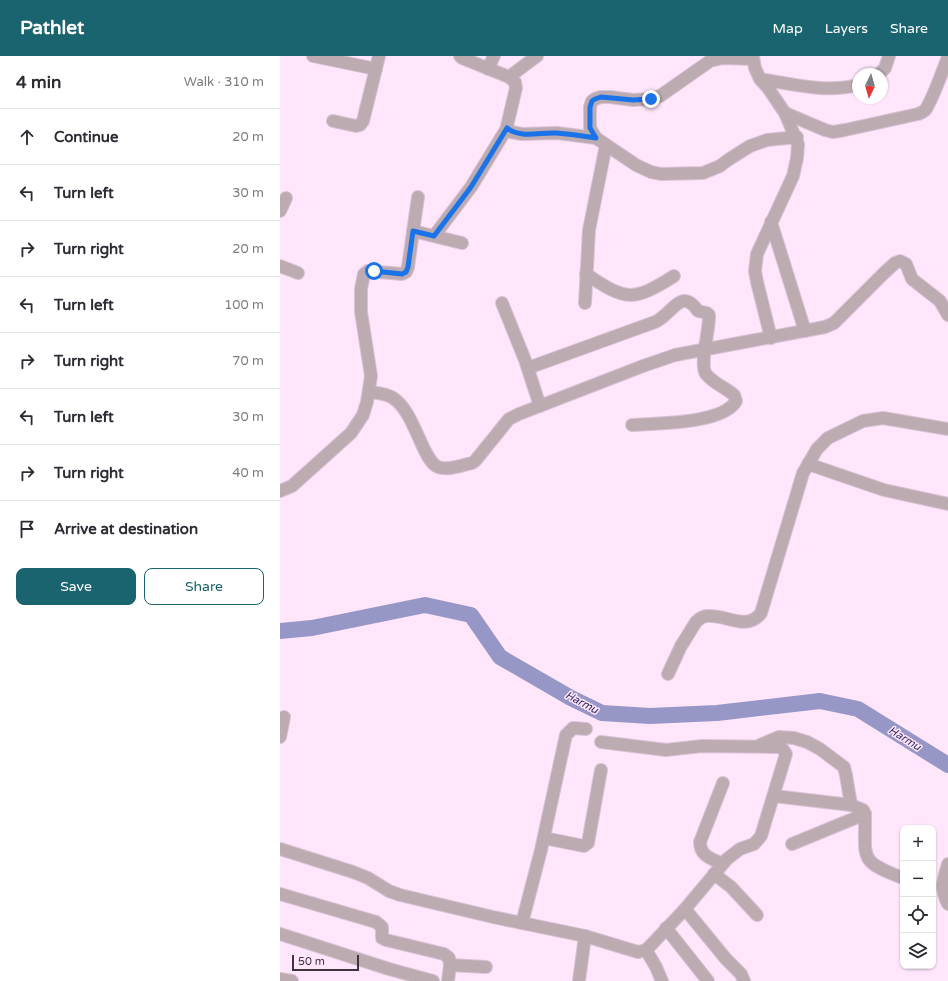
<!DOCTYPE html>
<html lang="en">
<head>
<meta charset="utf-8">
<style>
	:root { --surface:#fff; --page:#f2f2f3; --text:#2b2b33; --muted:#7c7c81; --line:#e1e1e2; --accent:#1a6470 }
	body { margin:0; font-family:"Varela Round",sans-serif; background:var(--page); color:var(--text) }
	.controls { position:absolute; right:12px; bottom:12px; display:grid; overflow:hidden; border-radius:8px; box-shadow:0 1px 3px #0004 }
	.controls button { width:36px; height:36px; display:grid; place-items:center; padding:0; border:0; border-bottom:1px solid var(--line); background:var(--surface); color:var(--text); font:20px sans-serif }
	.compass { position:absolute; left:572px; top:12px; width:36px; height:36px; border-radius:50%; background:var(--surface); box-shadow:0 1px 3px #0004; rotate:185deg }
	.scale { position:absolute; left:12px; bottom:10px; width:67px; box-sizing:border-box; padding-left:4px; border:2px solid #3f333d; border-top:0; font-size:11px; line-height:14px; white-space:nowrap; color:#3f333d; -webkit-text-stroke:3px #ffe6fb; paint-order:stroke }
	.stop { position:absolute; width:12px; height:12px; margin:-9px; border:3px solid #1a73e8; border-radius:50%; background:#fff }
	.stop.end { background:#1a73e8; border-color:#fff; box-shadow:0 1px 4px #0008 }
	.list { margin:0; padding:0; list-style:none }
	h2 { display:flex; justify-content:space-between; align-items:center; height:52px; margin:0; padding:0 16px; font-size:17px }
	h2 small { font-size:13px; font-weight:400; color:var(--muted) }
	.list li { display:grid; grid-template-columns:26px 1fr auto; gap:12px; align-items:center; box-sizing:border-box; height:56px; padding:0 16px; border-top:1px solid var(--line) }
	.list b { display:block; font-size:15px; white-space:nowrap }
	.list em { font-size:13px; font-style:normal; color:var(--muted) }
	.actions { display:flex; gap:8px; padding:12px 16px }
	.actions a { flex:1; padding:9px 0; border:1px solid var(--accent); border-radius:8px; text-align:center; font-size:14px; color:var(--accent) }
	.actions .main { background:var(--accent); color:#fff }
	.icon { flex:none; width:22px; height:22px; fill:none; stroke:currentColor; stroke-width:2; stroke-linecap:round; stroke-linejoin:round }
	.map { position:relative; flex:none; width:668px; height:925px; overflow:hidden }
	header { display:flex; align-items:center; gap:24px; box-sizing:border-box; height:56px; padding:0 20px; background:var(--accent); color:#fff }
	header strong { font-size:19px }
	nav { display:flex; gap:22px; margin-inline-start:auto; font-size:14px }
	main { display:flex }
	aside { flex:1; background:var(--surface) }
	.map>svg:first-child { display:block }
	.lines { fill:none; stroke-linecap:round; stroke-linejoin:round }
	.river { stroke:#9697c6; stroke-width:16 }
	.minor-casing { stroke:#d9c2d5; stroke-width:14 }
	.minor { stroke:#bcabb1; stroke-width:12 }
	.route { stroke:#1a73e8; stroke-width:5 }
	.labels { text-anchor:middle; stroke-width:3; stroke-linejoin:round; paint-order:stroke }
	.water-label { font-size:11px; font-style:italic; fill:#2f2a63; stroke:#ffe6fb }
</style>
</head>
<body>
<header>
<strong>Pathlet</strong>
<nav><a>Map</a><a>Layers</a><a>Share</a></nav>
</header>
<main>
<aside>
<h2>4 min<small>Walk · 310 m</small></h2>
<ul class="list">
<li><svg class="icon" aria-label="ahead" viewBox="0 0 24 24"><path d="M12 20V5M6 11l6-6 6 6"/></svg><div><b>Continue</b></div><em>20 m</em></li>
<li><svg class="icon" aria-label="left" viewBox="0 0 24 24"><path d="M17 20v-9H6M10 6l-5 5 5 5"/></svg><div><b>Turn left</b></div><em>30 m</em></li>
<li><svg class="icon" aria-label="right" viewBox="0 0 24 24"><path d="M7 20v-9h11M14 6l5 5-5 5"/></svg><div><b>Turn right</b></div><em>20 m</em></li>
<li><svg class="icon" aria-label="left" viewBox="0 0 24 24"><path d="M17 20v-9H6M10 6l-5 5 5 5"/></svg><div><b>Turn left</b></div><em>100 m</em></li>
<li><svg class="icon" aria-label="right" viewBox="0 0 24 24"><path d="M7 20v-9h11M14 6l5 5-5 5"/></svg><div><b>Turn right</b></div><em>70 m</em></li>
<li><svg class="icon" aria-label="left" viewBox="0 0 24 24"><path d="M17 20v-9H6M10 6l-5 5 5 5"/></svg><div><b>Turn left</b></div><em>30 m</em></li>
<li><svg class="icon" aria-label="right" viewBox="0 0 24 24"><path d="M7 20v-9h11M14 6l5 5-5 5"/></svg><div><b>Turn right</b></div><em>40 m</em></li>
<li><svg class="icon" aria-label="arrive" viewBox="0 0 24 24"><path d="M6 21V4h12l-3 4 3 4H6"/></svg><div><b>Arrive at destination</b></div></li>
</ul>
<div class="actions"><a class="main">Save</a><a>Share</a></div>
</aside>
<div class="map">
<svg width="668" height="925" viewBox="0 0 668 925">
	<rect width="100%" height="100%" fill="#ffe6fb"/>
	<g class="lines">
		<path class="river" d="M0,575L32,572L145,549L191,559L220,601L291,642L322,657L370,660L437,657L540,645L578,653L668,709"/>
		<defs>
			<g id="minor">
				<path d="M33,0L96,13"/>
				<path d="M180,0L182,2L229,21L235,26L236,32L227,70V72L231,76L242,78L277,77L316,82"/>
				<path d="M473,0L475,12L480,23L488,32L505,57L518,88L517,102L513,120L477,198L475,215L477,226L491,282"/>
				<path d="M473,3L442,2L430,5L380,40L371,43L353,44L330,41H321L315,43L312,45L310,51V72L316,82L356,109L371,116L381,118L423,117L440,110L448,104L470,90L487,84L517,81"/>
				<path d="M208,13L214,0"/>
				<path d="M599,18L605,12L609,0"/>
				<path d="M229,21L257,0"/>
				<path d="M480,23C511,28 547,37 578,29"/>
				<path d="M505,57L545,74L553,76L565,74L638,58C641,57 644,56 646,53C654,40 662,16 668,1"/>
				<path d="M53,65L76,70L80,69L83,65L99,0"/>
				<path d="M0,155L6,142"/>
				<path d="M491,166L525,275"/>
				<path d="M133,175L182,187"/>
				<path d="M154,180L191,131L227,72"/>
				<path d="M0,210L18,217"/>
				<path d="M306,218C346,245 353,246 394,220"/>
				<path d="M222,247L245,304L260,350"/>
				<path d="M305,247L309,174L326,89"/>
				<path d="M248,312L375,266C392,259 401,230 418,255L427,257L429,259C430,273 419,308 426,318C434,328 445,331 454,339L456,345C443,368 377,367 352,369"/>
				<path d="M89,336C97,337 106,337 113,342C135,356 142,404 158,411C168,415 182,409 192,407L195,405L229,363L239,358L363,310L395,299L545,271L554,267L604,217L615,207L620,205L626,208L632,223L660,245L668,259"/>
				<path d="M528,408L604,434L668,448"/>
				<path d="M0,435L12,430L71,377L83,359L87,346L91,320L81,256V233L84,218L88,215L122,218L126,216L128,211L138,141"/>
				<path d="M388,618L401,590L416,566C419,563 423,560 427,560C446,558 467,576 481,557L523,417L537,393L548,382L583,365L603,362L668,373"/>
				<path d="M0,681L4,661"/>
				<path d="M480,689L499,681L514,682L527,686L540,693L564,711L566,719L571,749"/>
				<path d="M494,740L571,749L583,754L585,758C586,802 577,805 623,822"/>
				<path d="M264,782L304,790L308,787L321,714"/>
				<path d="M512,788L585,758"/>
				<path d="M0,793L73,816L88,822L109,835L120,839L213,861L305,880L358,896L366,894L372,888L405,853L447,803L460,793L474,788L481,780L506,698L502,692L498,691L422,690L386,694L321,686"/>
				<path d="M442,808C431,802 420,800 420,786L443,727"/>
				<path d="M668,808C663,824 660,833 668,848"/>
				<path d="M434,818L451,831L477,859"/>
				<path d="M0,838L96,866L102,871V882L106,884L164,898L169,902L170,909L168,925"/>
				<path d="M405,853L446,903L461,918L464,925"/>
				<path d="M242,867L261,794L286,679L293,672L306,673"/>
				<path d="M386,872L428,925"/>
				<path d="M0,878L109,913L153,925"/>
				<path d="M366,894L376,911L382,925"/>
				<path d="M170,909L206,911"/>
				<path d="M0,923L12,925"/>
				<path d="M299,925L305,880"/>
			</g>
		</defs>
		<use href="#minor" class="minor-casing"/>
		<use href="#minor" class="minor"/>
	</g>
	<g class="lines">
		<path class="route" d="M94,215L122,218L126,216L128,211L133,175L154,180L191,131L227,72C240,83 261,76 276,77C289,78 303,80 316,82L310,72V51L312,45L315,43L321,41L353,44L371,43"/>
	</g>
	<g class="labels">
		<g class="water-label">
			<text transform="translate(302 646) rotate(28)" y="4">Harmu</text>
			<text transform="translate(625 682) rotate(32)" y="4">Harmu</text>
		</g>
	</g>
</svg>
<div class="controls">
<button>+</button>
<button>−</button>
<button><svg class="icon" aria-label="locate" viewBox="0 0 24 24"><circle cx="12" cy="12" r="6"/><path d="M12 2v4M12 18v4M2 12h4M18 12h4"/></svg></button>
<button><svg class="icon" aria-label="layers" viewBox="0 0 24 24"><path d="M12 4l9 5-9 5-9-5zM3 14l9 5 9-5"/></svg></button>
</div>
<svg class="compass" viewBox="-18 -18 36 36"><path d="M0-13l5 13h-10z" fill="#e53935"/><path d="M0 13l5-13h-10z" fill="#7c7c81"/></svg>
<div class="scale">50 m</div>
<div class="stop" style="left:94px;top:215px"></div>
<div class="stop end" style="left:371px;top:43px"></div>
</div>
</main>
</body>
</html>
